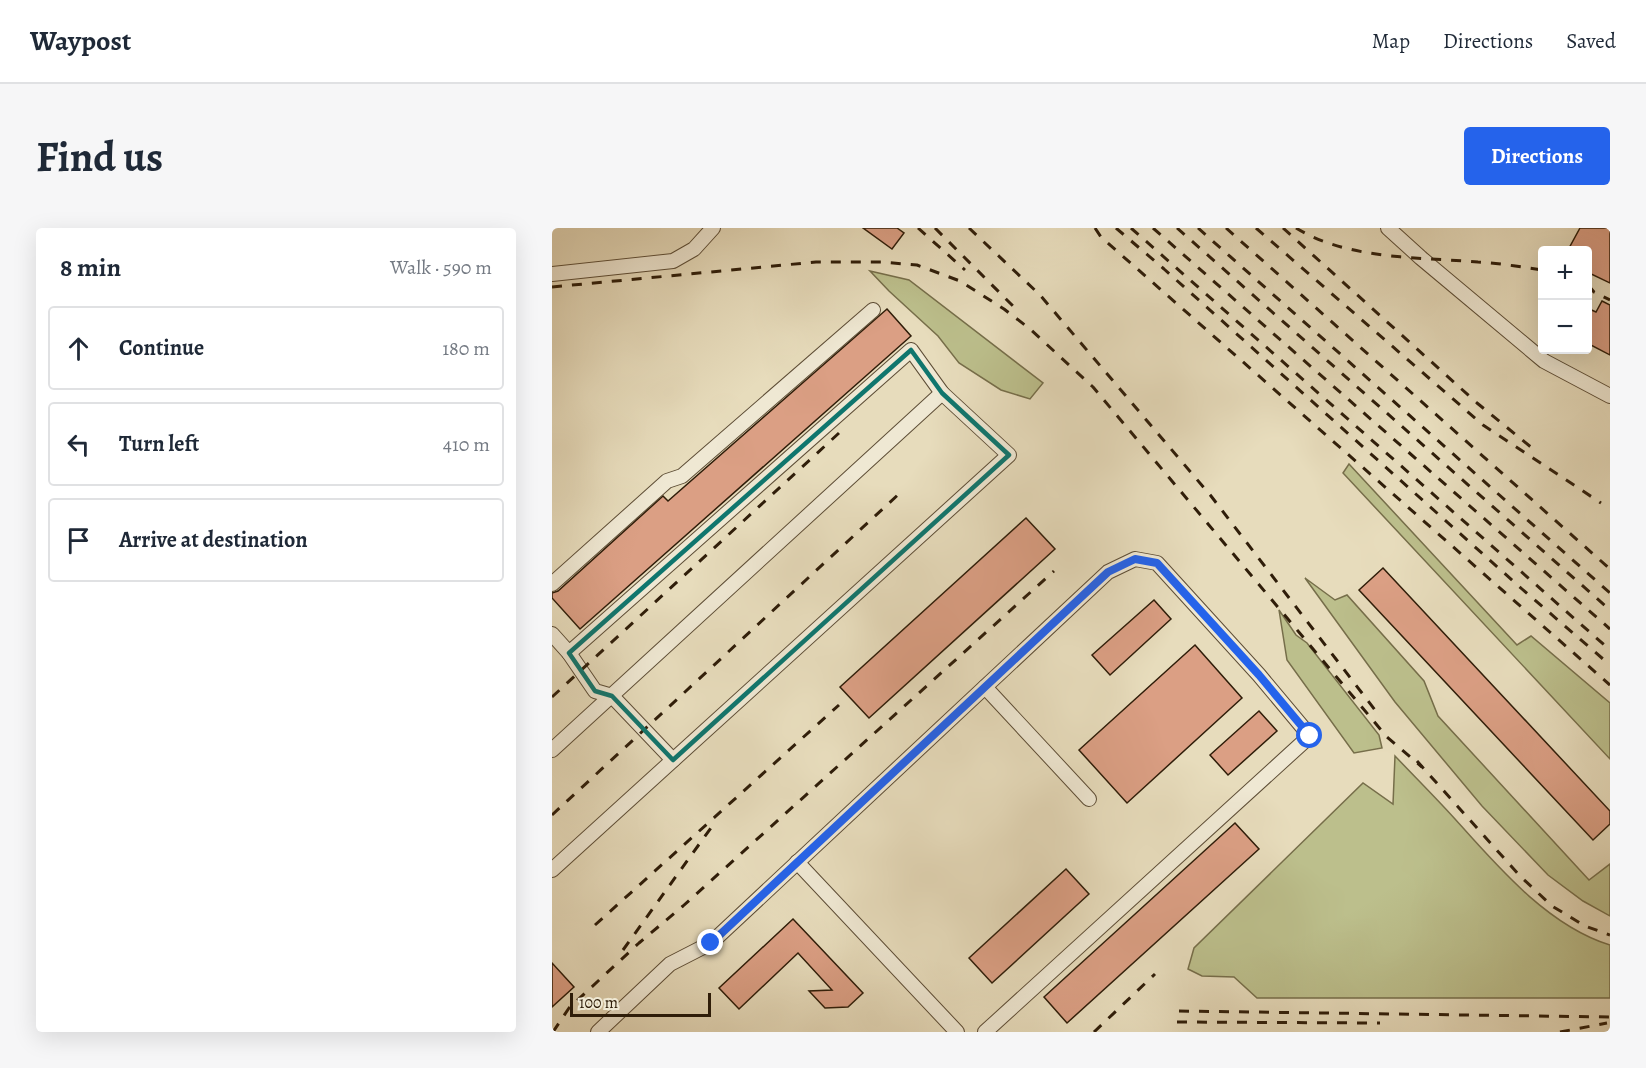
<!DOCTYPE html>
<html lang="en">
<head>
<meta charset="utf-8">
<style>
	:root { --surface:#fff; --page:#f6f6f7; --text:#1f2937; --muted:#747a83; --line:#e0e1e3; --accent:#2563eb }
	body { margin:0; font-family:Alegreya,serif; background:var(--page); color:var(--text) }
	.controls { position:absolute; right:18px; top:18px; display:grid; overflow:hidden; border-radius:6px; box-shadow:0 6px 24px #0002 }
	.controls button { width:54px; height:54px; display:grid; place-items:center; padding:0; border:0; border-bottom:2px solid var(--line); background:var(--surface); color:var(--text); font:30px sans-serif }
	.scale { position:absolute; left:18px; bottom:15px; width:141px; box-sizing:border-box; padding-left:6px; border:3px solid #2f1d09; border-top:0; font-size:16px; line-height:21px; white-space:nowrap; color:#2f1d09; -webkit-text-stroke:4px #efe8d3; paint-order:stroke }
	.stop { position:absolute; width:18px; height:18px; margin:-14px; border:4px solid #2563eb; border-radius:50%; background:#fff }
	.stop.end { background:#2563eb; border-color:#fff; box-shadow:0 2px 6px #0008 }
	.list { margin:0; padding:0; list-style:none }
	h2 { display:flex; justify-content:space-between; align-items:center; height:78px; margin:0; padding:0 24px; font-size:26px }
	h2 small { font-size:20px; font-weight:400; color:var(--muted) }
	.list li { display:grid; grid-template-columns:39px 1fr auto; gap:18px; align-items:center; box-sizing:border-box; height:84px; margin:0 12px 12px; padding:0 12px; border:2px solid var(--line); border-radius:6px }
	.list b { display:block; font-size:22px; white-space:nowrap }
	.list em { font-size:20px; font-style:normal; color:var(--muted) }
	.icon { flex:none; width:33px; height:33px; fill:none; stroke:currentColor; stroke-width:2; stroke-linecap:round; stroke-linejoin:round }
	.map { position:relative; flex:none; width:1058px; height:804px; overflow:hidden; border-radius:6px }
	header { display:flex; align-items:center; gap:36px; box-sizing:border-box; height:84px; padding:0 30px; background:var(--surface); border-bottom:2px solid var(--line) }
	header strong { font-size:28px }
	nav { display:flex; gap:33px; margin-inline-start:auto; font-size:21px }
	.intro { display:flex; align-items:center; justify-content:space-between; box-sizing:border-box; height:144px; padding:0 36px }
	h1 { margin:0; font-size:42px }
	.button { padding:15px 27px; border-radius:6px; background:var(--accent); color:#fff; font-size:21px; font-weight:700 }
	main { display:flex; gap:36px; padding:0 36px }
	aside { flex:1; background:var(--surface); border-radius:6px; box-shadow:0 6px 24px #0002 }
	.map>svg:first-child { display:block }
	.green { fill:#bcbf8c; stroke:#766e4a; stroke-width:1.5 }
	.building { fill:#db9f84; stroke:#2f1d09; stroke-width:1.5 }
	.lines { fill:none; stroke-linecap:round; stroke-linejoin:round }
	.minor-casing { stroke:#5d4d36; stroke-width:16 }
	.minor { stroke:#efe8d3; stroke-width:14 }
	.rail { stroke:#2f1d09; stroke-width:3; stroke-dasharray:10 10; stroke-linecap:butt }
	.route { stroke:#2563eb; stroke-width:8 }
	.marked { fill:none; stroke:#0f766e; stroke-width:4.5; stroke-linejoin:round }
</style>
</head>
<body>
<header>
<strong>Waypost</strong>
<nav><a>Map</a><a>Directions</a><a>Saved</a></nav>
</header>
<div class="intro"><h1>Find us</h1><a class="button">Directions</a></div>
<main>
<aside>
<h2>8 min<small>Walk · 590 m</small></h2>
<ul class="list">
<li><svg class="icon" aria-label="ahead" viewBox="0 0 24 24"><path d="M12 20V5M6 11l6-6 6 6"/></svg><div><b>Continue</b></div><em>180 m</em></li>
<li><svg class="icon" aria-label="left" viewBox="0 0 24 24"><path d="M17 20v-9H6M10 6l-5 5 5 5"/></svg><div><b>Turn left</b></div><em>410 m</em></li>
<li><svg class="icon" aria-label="arrive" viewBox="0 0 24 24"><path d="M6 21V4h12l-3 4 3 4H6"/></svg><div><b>Arrive at destination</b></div></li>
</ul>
</aside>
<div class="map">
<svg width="1058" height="804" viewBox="0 0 1058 804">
	<rect width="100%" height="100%" fill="#e7dcbc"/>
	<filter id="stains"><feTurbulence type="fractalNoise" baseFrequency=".00333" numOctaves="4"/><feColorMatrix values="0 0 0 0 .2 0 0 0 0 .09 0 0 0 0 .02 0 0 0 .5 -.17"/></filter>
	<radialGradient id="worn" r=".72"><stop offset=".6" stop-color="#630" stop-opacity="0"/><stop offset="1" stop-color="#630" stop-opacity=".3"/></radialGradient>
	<g class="green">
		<path d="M318,43L357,52L491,155L478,171L449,162L407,135L386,108L337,63Z"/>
		<path d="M797,236L965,417L979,408L1058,475V531L791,245Z"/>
		<path d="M753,350L783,372L795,367L872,453L886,488L1037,652L1058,636V688L1031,673L996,647L930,578L843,474Z"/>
		<path d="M727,382L744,407L755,415L827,507L830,520L802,525L735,432Z"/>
		<path d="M843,528C863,549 884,570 903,591C945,638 996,698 1058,717V770H705L682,749L650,748L636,741L642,720L811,555L841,576Z"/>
	</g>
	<g class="building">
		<path d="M311,0H345L352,5L340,21Z"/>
		<path d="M1028,0H1058V55L1035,44V22H1016Z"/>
		<path d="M1050,73L1058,77V127L1035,115V80L1044,84Z"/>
		<path d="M335,81L359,108L28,401L0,370V365L6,363L111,268L116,273Z"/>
		<path d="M474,290L503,321L317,490L288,459Z"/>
		<path d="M831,340L1058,583V596L1041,612L807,362Z"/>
		<path d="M602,372L619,391L558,447L540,427Z"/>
		<path d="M643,417L690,470L575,575L527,522Z"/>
		<path d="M707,483L725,503L676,547L658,527Z"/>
		<path d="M683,595L707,621L515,795L492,769Z"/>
		<path d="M514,641L537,666L440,755L417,730Z"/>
		<path d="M241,691L311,765L296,779L273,780L257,763L280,762L246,725L187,781L167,760Z"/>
		<path d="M0,735L22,759L0,779Z"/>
	</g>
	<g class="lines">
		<defs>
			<g id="minor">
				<path d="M836,0L869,30L992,133L1058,168"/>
				<path d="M0,46L121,33L142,21L161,0"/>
				<path d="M0,356L115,253L130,248L321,82"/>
				<path d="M0,406L17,425L359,122L390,165"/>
				<path d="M17,425L43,463L60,468L121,532"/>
				<path d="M433,459L537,571"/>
				<path d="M0,522L390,165L457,227L0,642"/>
				<path d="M245,634L405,804"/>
				<path d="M46,804L118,736L159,715L556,344L583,331L605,335L707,447L758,508L433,804"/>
			</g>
		</defs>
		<use href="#minor" class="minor-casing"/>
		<use href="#minor" class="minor"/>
		<g class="rail">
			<path d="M366,0L413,42"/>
			<path d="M383,0L466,83"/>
			<path d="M417,0L488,67L659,268L823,482"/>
			<path d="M543,0L549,9L1058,457"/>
			<path d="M564,0L612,41L970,361L1058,437"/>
			<path d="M579,0L1058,422"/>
			<path d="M601,0L1058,401"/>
			<path d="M625,0L1058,382"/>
			<path d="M646,0L1058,365"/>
			<path d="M674,0L1058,341"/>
			<path d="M704,0L931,197L1049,275"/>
			<path d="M731,0L925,175L985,224"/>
			<path d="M744,0C796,32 867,29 926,34C947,35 969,39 990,42"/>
			<path d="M1036,57L1042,64L1058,72"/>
			<path d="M0,59L264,34H329L365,37L408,53L452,81L478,101L541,159L835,509L870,539"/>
			<path d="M0,469L287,205"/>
			<path d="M865,533L968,648L1000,678L1033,698L1058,707"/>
			<path d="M0,587L349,264"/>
			<path d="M43,697L287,477"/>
			<path d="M71,722L161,597"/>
			<path d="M627,783L1058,789"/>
			<path d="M625,794L828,795"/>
			<path d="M1,804L17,780L87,715L131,678L502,343"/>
			<path d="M542,804L603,746"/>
			<path d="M1008,804L1055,795"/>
		</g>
	</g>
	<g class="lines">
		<path class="route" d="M159,715L556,344L583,331L605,335L707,447L758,508"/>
	</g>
	<path class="marked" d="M359,122L390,165L457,227L121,532L60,468L43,463L17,425Z"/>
	<rect width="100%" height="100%" filter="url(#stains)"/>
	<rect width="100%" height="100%" fill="url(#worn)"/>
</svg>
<div class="controls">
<button>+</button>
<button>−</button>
</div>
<div class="scale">100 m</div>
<div class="stop" style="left:758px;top:508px"></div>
<div class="stop end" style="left:159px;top:715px"></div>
</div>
</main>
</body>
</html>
